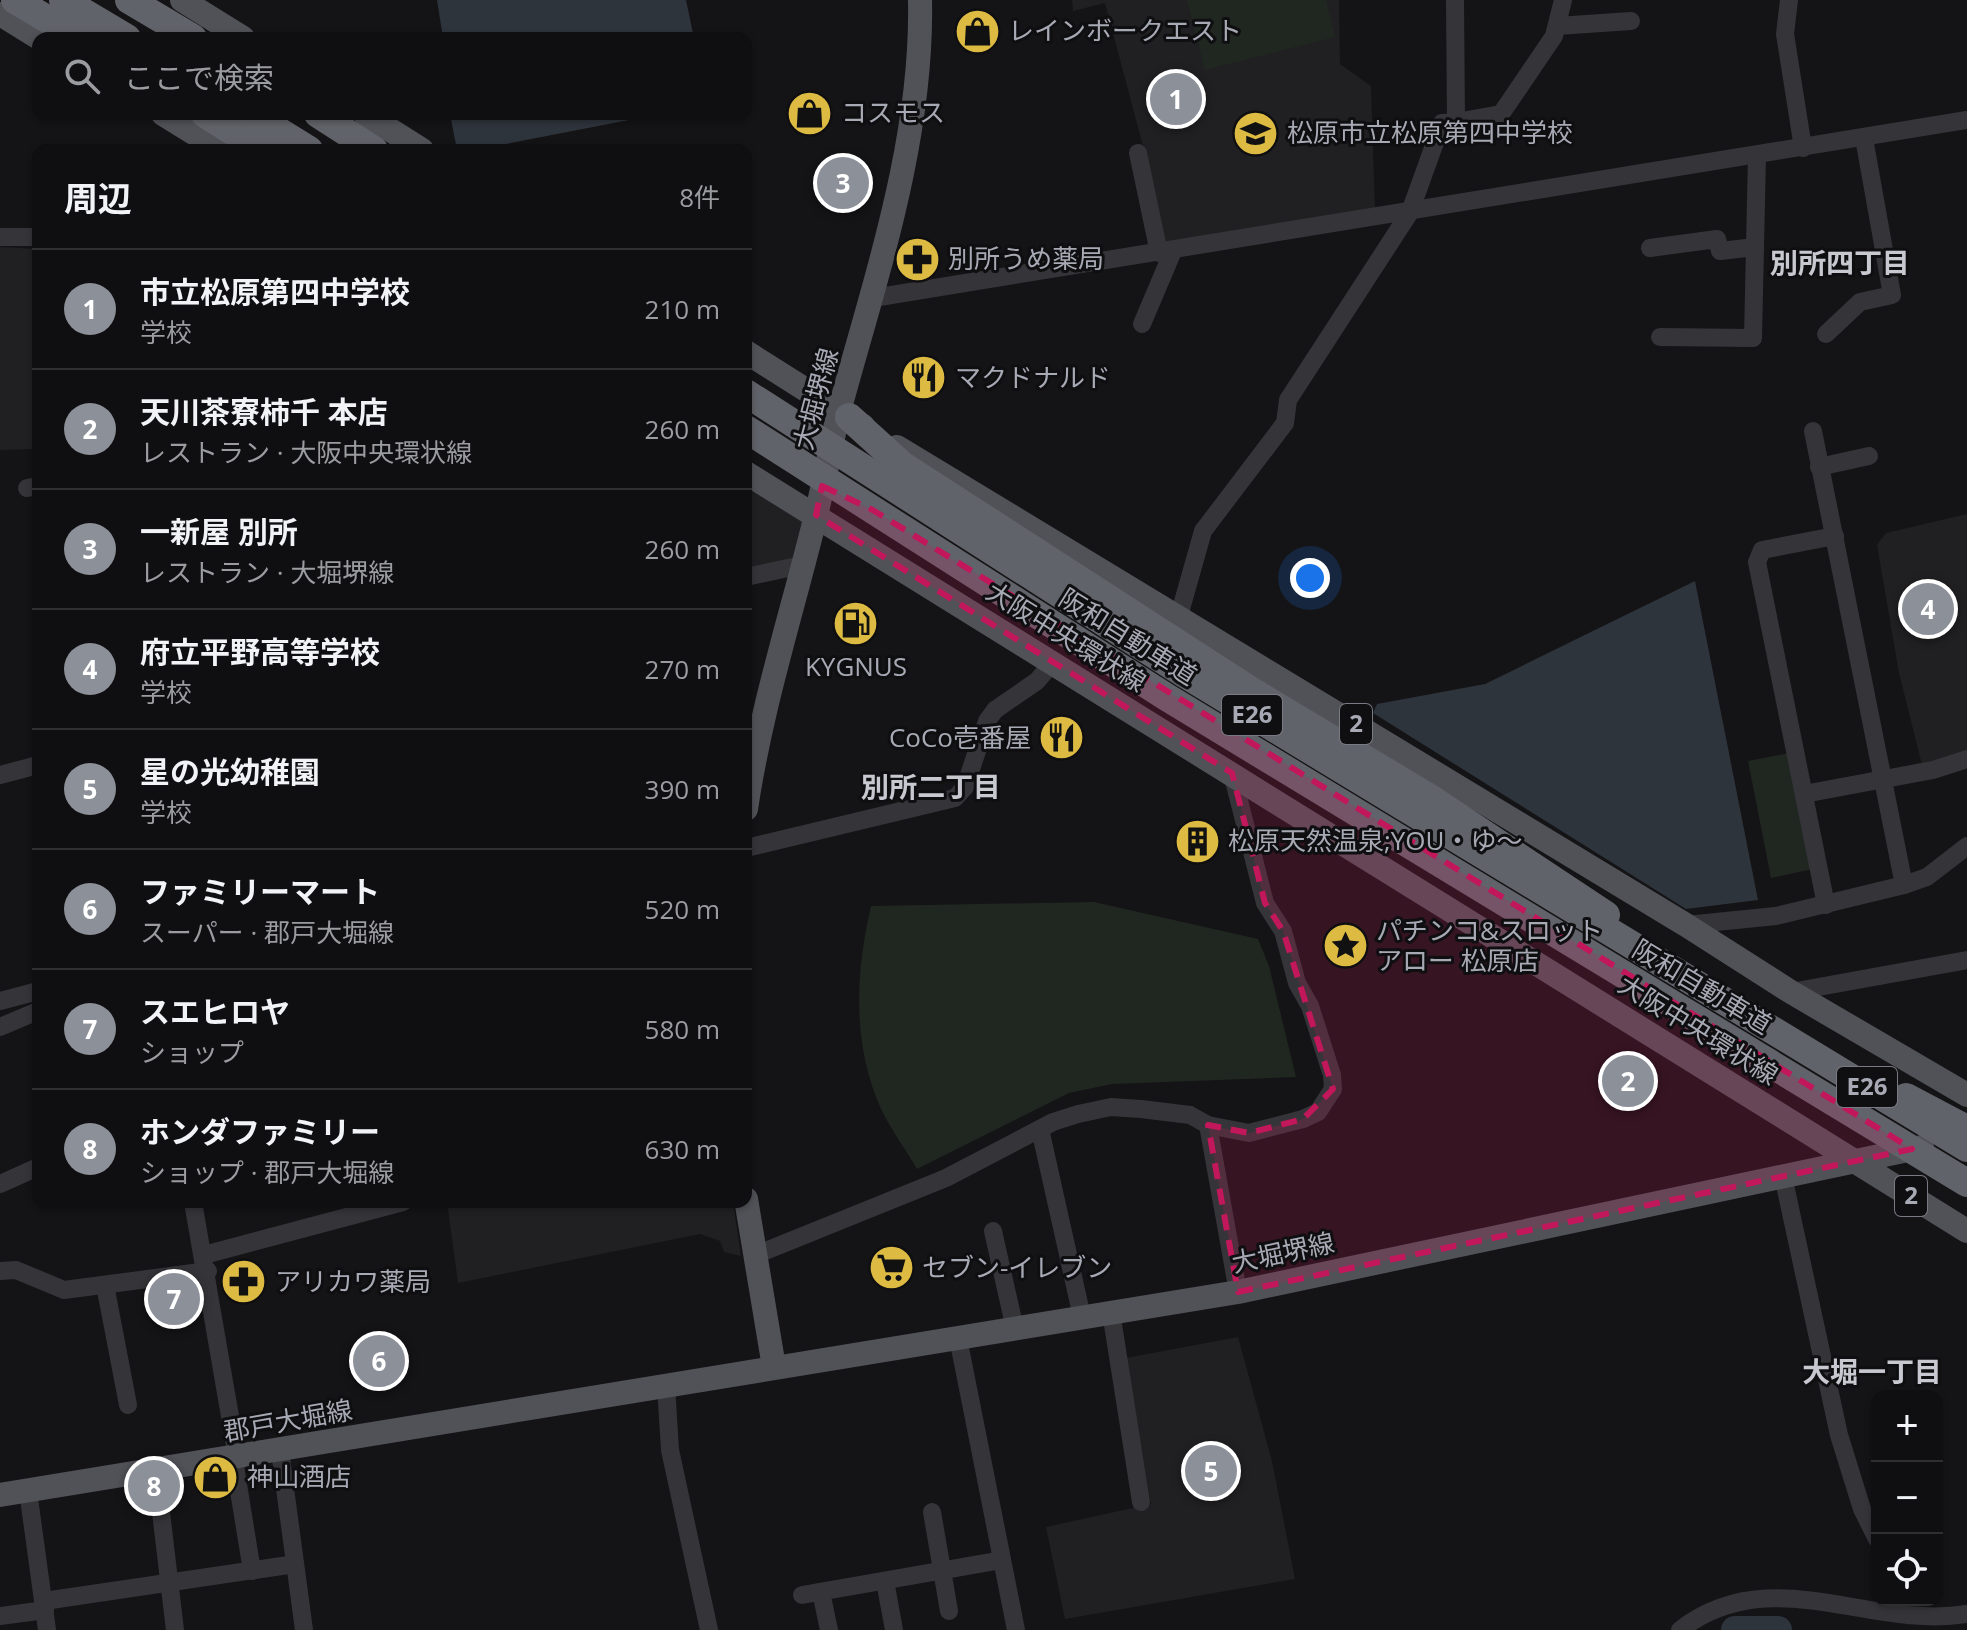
<!DOCTYPE html>
<html lang="ja">
<head>
<meta charset="utf-8">
<style>
	:root { --surface:#0f0e10; --page:#1d1c1e; --text:#f1f3f6; --muted:#9b9c9f; --line:#2f2e30; --accent:#8c9099 }
	body { margin:0; font-family:"Open Sans","Noto Sans JP",sans-serif; background:var(--page); color:var(--text) }
	.controls { position:absolute; right:24px; bottom:24px; display:grid; overflow:hidden; border-radius:16px; box-shadow:0 2px 6px #0004 }
	.controls button { width:72px; height:72px; display:grid; place-items:center; padding:0; border:0; border-bottom:2px solid var(--line); background:var(--surface); color:var(--text); font:40px sans-serif }
	.you { position:absolute; left:1310px; top:578px; width:28px; height:28px; margin:-20px; border:6px solid #fff; border-radius:50%; background:#1a73e8; box-shadow:0 0 0 12px #1a73e833 }
	.badge { display:grid; place-items:center; width:52px; height:52px; border-radius:50%; background:var(--accent); color:#fff; font-size:26px; font-weight:700 }
	.pin { position:absolute; translate:-50% -50%; border:4px solid #fff; box-shadow:0 2px 8px #0006 }
	.list { margin:0; padding:0; list-style:none }
	h2 { display:flex; justify-content:space-between; align-items:center; height:104px; margin:0; padding:0 32px; font-size:34px }
	h2 small { font-size:26px; font-weight:400; color:var(--muted) }
	.list li { display:grid; grid-template-columns:52px 1fr auto; gap:24px; align-items:center; box-sizing:border-box; height:120px; padding:0 32px; border-top:2px solid var(--line) }
	.list b { display:block; font-size:30px; white-space:nowrap }
	.list p { margin:0; font-size:26px; white-space:nowrap; color:var(--muted) }
	.list em { font-size:26px; font-style:normal; color:var(--muted) }
	.icon { flex:none; width:44px; height:44px; fill:none; stroke:currentColor; stroke-width:2; stroke-linecap:round; stroke-linejoin:round }
	.map { position:relative; flex:none; width:1967px; height:1630px; overflow:hidden }
	.search { position:absolute; background:var(--surface); box-shadow:0 2px 6px #0004; left:32px; top:32px; width:720px; height:88px; display:flex; align-items:center; gap:20px; box-sizing:border-box; padding:0 28px; border-radius:16px; color:var(--muted); font-size:30px }
	.panel { position:absolute; background:var(--surface); box-shadow:0 2px 6px #0004; left:32px; top:144px; width:720px; height:1064px; border-radius:16px }
	.map>svg:first-child { display:block }
	.built { fill:#202022 }
	.green { fill:#202721 }
	.water { fill:#2e343c }
	.lines { fill:none; stroke-linecap:round; stroke-linejoin:round }
	.river { stroke:#2e343c; stroke-width:28 }
	.minor { stroke:#353539; stroke-width:18 }
	.major { stroke:#515258; stroke-width:24 }
	.highway { stroke:#61636a; stroke-width:28 }
	.highway-bridge { stroke:#61636a; stroke-width:28 }
	.marked { fill:#c2185b; fill-opacity:0.2; stroke:#c2185b; stroke-width:6; stroke-dasharray:16 10; stroke-linejoin:round }
	.labels { text-anchor:middle; stroke-width:6; stroke-linejoin:round; paint-order:stroke }
	.shield { fill:#0f0e10; stroke:#797a83; stroke-width:2 }
	.shield-label { font-size:24px; font-weight:bold; fill:#a7a9b4 }
	.poi-label { font-size:26px; fill:#a7a9b4; stroke:#0f0e10; text-anchor:start }
	.street-label { font-size:26px; fill:#a7a9b4; stroke:#0f0e10 }
	.neighbourhood-label { font-size:28px; font-weight:bold; fill:#c7c8d0; stroke:#0f0e10 }
</style>
</head>
<body>
<div class="map">
<svg width="1967" height="1630" viewBox="0 0 1967 1630">
	<rect width="100%" height="100%" fill="#141315"/>
	<g class="built">
		<path d="M1072,0H1339L1340,64L1371,86L1375,212L1163,243L1152,180L1105,3L1073,11Z"/>
		<path d="M0,247L38,249V480L34,481V449L0,450Z"/>
		<path d="M746,475L813,516L801,564L746,576Z"/>
		<path d="M1967,514V751L1922,765L1899,673L1877,545L1886,533Z"/>
		<path d="M447,1202H733L741,1256L724,1252L720,1241L700,1234L458,1283Z"/>
		<path d="M1238,1337L1272,1461L1295,1579L1065,1619L1046,1527L1151,1504L1126,1358Z"/>
	</g>
	<g class="green">
		<path d="M1187,0H1326L1335,37L1205,70Z"/>
		<path d="M1789,753L1813,869L1771,878L1748,761Z"/>
		<path d="M1094,902L1258,939L1269,966L1296,1077L1112,1084L1069,1093L917,1169C906,1150 892,1131 882,1111C852,1046 855,975 871,906Z"/>
	</g>
	<g class="water">
		<path d="M437,0H686L694,38H443Z"/>
		<path d="M450,114H660L475,150L456,145Z"/>
		<path d="M1695,581L1758,900L1686,909L1373,713L1377,704L1485,684Z"/>
	</g>
	<g class="lines">
		<path class="river" d="M1735,1630H1778"/>
		<g class="minor">
			<path d="M1789,0L1785,34L1803,148"/>
			<path d="M1557,26L1631,21"/>
			<path d="M1456,122L1501,114L1554,36L1563,0"/>
			<path d="M1138,153L1159,253"/>
			<path d="M0,237H38"/>
			<path d="M1650,248L1717,239L1720,251L1755,247"/>
			<path d="M873,298L1967,120"/>
			<path d="M1142,324L1173,251"/>
			<path d="M1826,334L1860,302L1892,295L1864,138"/>
			<path d="M1660,337L1753,338L1757,155"/>
			<path d="M1813,431L1904,885"/>
			<path d="M1819,467L1869,456"/>
			<path d="M27,488L38,486"/>
			<path d="M746,577L802,565"/>
			<path d="M1179,616L1203,531L1285,423L1288,400L1410,212L1442,123L1456,122L1455,0"/>
			<path d="M0,775L38,765"/>
			<path d="M1804,794L1933,770L1967,759"/>
			<path d="M746,848L955,798L965,787L987,721L995,710L1037,681L1053,662"/>
			<path d="M1826,905L1757,562L1762,550L1835,536"/>
			<path d="M1686,925L1776,916L1904,885L1927,877L1967,846"/>
			<path d="M1791,992L1967,960"/>
			<path d="M0,1001L38,991"/>
			<path d="M0,1027L38,1011"/>
			<path d="M1208,1125L1238,1292"/>
			<path d="M1040,1129L1082,1317"/>
			<path d="M1783,1176L1839,1435L1862,1509L1877,1539"/>
			<path d="M0,1184L38,1167"/>
			<path d="M193,1202L236,1451L235,1466L252,1571"/>
			<path d="M993,1231L1015,1329"/>
			<path d="M204,1255L403,1202"/>
			<path d="M753,1256L946,1178L1053,1122L1078,1114L1111,1107L1141,1109L1190,1115L1208,1125L1249,1133L1303,1119L1318,1112L1333,1089L1332,1075L1310,1006L1297,983L1283,931L1265,903L1232,773"/>
			<path d="M0,1271L16,1270L64,1290L208,1271"/>
			<path d="M105,1285L128,1405"/>
			<path d="M1111,1312L1141,1502"/>
			<path d="M958,1338L1016,1630"/>
			<path d="M666,1385L670,1450L709,1630"/>
			<path d="M280,1451L304,1630"/>
			<path d="M28,1491L47,1630"/>
			<path d="M160,1504L175,1630"/>
			<path d="M932,1512L949,1611"/>
			<path d="M885,1581L894,1630"/>
			<path d="M821,1592L829,1630"/>
			<path d="M802,1595L1002,1560"/>
			<path d="M44,1601L295,1564"/>
			<path d="M0,1616L45,1610"/>
			<path d="M1680,1630C1770,1560 1869,1630 1967,1614"/>
		</g>
		<g class="major">
			<path d="M182,0L243,38"/>
			<path d="M0,14L39,38"/>
			<path d="M163,114L221,150"/>
			<path d="M365,114L422,150"/>
			<path d="M746,352L863,426"/>
			<path d="M897,447L1686,925L1791,992L1967,1095"/>
			<path d="M746,473L1967,1231"/>
			<path d="M746,809C761,708 792,613 816,515C825,479 831,443 840,408C876,276 923,139 920,0"/>
			<path d="M746,1199L774,1367"/>
			<path d="M0,1495L1238,1292L1922,1147"/>
		</g>
		<g class="highway">
			<path d="M15,0L79,38"/>
			<path d="M63,0L127,38"/>
			<path d="M129,0L193,38"/>
			<path d="M205,114L262,150"/>
			<path d="M251,114L309,150"/>
			<path d="M318,114L374,150"/>
			<path d="M849,417L902,465L1250,690L1430,798L1606,915"/>
			<path d="M1906,1097L1967,1129"/>
		</g>
		<g class="highway-bridge">
			<path d="M746,393L1183,673L1967,1148"/>
			<path d="M746,429L1168,698L1967,1183"/>
		</g>
	</g>
	<path class="marked" d="M822,486L871,509L1912,1149L1238,1292L1208,1125L1249,1133L1303,1119L1333,1089L1283,931L1265,903L1232,773L816,515Z"/>
	<defs>
		<symbol id="shop-disc" viewBox="-11 -11 22 22"><circle r="9.5" fill="#ddbb43" stroke="#0f0e10"/><path d="M-5-2.5h2.3a2.7 3.5 0 0 1 5.4 0H5L5.5 6h-11ZM-1.5-2.5h3a1.5 2.3 0 0 0-3 0Z" fill="#111"/></symbol>
		<symbol id="school-disc" viewBox="-11 -11 22 22"><circle r="9.5" fill="#ddbb43" stroke="#0f0e10"/><path d="M0-5L7-2L0 1L-7-2ZM-4 1L0 2.5L4 1V4Q0 6-4 4Z" fill="#111"/></symbol>
		<symbol id="pharmacy-disc" viewBox="-11 -11 22 22"><circle r="9.5" fill="#ddbb43" stroke="#0f0e10"/><path d="M-2-6h4v4h4v4h-4v4h-4v-4h-4v-4h4Z" fill="#111"/></symbol>
		<symbol id="restaurant-disc" viewBox="-11 -11 22 22"><circle r="9.5" fill="#ddbb43" stroke="#0f0e10"/><path d="M-5-6h1v4h1v-4h1v4h1v-4h1v5L-1.5 .5V6h-2V.5L-5-1ZM5-6V6H3V1.5H1.5Q1.5-4 5-6Z" fill="#111"/></symbol>
		<symbol id="fuel-disc" viewBox="-11 -11 22 22"><circle r="9.5" fill="#ddbb43" stroke="#0f0e10"/><path d="M-5.5-6h7V0h2V4h1.3V-2.5L3-4.5l.8-.8L6-3V5H2.5V1h-1V6h-7ZM-4.2-4.7v3.2H.2V-4.7Z" fill="#111"/></symbol>
		<symbol id="building-disc" viewBox="-11 -11 22 22"><circle r="9.5" fill="#ddbb43" stroke="#0f0e10"/><path d="M-4-6H4V6H1V3H-1V6H-4ZM-2.5-4.3h1.7v1.8h-1.7ZM.8-4.3h1.7v1.8H.8ZM-2.5-1h1.7V.8h-1.7ZM.8-1h1.7V.8H.8Z" fill="#111"/></symbol>
		<symbol id="sight-disc" viewBox="-11 -11 22 22"><circle r="9.5" fill="#ddbb43" stroke="#0f0e10"/><path d="M0-6L1.8-2.2L6-1.7L2.9 1.2L3.7 5.4L0 3.3L-3.7 5.4L-2.9 1.2L-6-1.7L-1.8-2.2Z" fill="#111"/></symbol>
		<symbol id="supermarket-disc" viewBox="-11 -11 22 22"><circle r="9.5" fill="#ddbb43" stroke="#0f0e10"/><path d="M-6-5.5h2.5l.6 2H6L4.5 2H-2.5L-4.4-4H-6ZM-1.5 3.2a1.3 1.3 0 1 0 .1 0ZM3 3.2a1.3 1.3 0 1 0 .1 0Z" fill="#111"/></symbol>
	</defs>
	<g fill-rule="evenodd">
		<use href="#shop-disc" x="952" y="6" width="51" height="51"/>
		<use href="#shop-disc" x="784" y="88" width="51" height="51"/>
		<use href="#school-disc" x="1230" y="108" width="51" height="51"/>
		<use href="#pharmacy-disc" x="892" y="234" width="51" height="51"/>
		<use href="#restaurant-disc" x="898" y="352" width="51" height="51"/>
		<use href="#fuel-disc" x="830" y="598" width="51" height="51"/>
		<use href="#restaurant-disc" x="1036" y="712" width="51" height="51"/>
		<use href="#building-disc" x="1172" y="816" width="51" height="51"/>
		<use href="#sight-disc" x="1320" y="920" width="51" height="51"/>
		<use href="#supermarket-disc" x="866" y="1242" width="51" height="51"/>
		<use href="#pharmacy-disc" x="218" y="1256" width="51" height="51"/>
		<use href="#shop-disc" x="190" y="1452" width="51" height="51"/>
	</g>
	<g class="labels">
		<g class="shield">
			<rect x="1222" y="695" width="60" height="40" rx="6"/>
			<rect x="1340" y="704" width="32" height="40" rx="6"/>
			<rect x="1837" y="1067" width="60" height="40" rx="6"/>
			<rect x="1895" y="1176" width="32" height="40" rx="6"/>
		</g>
		<g class="shield-label">
			<text x="1252" y="723">E26</text>
			<text x="1356" y="732">2</text>
			<text x="1867" y="1095">E26</text>
			<text x="1911" y="1204">2</text>
		</g>
		<g class="poi-label">
			<text x="1008" y="40">レインボークエスト</text>
			<text x="841" y="122">コスモス</text>
			<text x="1287" y="142">松原市立松原第四中学校</text>
			<text x="948" y="268">別所うめ薬局</text>
			<text x="955" y="387">マクドナルド</text>
			<text x="856" y="676" text-anchor="middle">KYGNUS</text>
			<text x="1031" y="747" text-anchor="end">CoCo壱番屋</text>
			<text x="1228" y="850">松原天然温泉;YOU・ゆ〜</text>
			<text x="1376" y="940">パチンコ&amp;スロット<tspan x="1376" dy="30">アロー 松原店</tspan></text>
			<text x="922" y="1277">セブン-イレブン</text>
			<text x="275" y="1291">アリカワ薬局</text>
			<text x="247" y="1486">神山酒店</text>
		</g>
		<g class="street-label">
			<text transform="translate(816 399) rotate(-75)" y="9">大堀堺線</text>
			<text transform="translate(1066 637) rotate(32)" y="9">大阪中央環状線</text>
			<text transform="translate(1128 637) rotate(32)" y="9">阪和自動車道</text>
			<text transform="translate(1702 987) rotate(31)" y="9">阪和自動車道</text>
			<text transform="translate(1698 1030) rotate(32)" y="9">大阪中央環状線</text>
			<text transform="translate(1283 1253) rotate(-12)" y="9">大堀堺線</text>
			<text transform="translate(288 1421) rotate(-10)" y="9">郡戸大堀線</text>
		</g>
		<g class="neighbourhood-label">
			<text x="1840" y="273">別所四丁目</text>
			<text x="931" y="797">別所二丁目</text>
			<text x="1872" y="1382">大堀一丁目</text>
		</g>
	</g>
</svg>
<div class="controls">
<button>+</button>
<button>−</button>
<button><svg class="icon" aria-label="locate" viewBox="0 0 24 24"><circle cx="12" cy="12" r="6"/><path d="M12 2v4M12 18v4M2 12h4M18 12h4"/></svg></button>
</div>
<div class="you"></div>
<div class="pin badge" style="left:1176px;top:99px">1</div>
<div class="pin badge" style="left:1628px;top:1081px">2</div>
<div class="pin badge" style="left:843px;top:183px">3</div>
<div class="pin badge" style="left:1928px;top:609px">4</div>
<div class="pin badge" style="left:1211px;top:1471px">5</div>
<div class="pin badge" style="left:379px;top:1361px">6</div>
<div class="pin badge" style="left:174px;top:1299px">7</div>
<div class="pin badge" style="left:154px;top:1486px">8</div>
<div class="search"><svg class="icon" aria-label="search" viewBox="0 0 24 24"><circle cx="10" cy="10" r="6"/><path d="M15 15l6 6"/></svg>ここで検索</div>
<section class="panel">
<h2>周辺<small>8件</small></h2>
<ul class="list">
<li><span class="badge">1</span><div><b>市立松原第四中学校</b><p>学校</p></div><em>210 m</em></li>
<li><span class="badge">2</span><div><b>天川茶寮柿千 本店</b><p>レストラン · 大阪中央環状線</p></div><em>260 m</em></li>
<li><span class="badge">3</span><div><b>一新屋 別所</b><p>レストラン · 大堀堺線</p></div><em>260 m</em></li>
<li><span class="badge">4</span><div><b>府立平野高等学校</b><p>学校</p></div><em>270 m</em></li>
<li><span class="badge">5</span><div><b>星の光幼稚園</b><p>学校</p></div><em>390 m</em></li>
<li><span class="badge">6</span><div><b>ファミリーマート</b><p>スーパー · 郡戸大堀線</p></div><em>520 m</em></li>
<li><span class="badge">7</span><div><b>スエヒロヤ</b><p>ショップ</p></div><em>580 m</em></li>
<li><span class="badge">8</span><div><b>ホンダファミリー</b><p>ショップ · 郡戸大堀線</p></div><em>630 m</em></li>
</ul>
</section>
</div>
</body>
</html>
